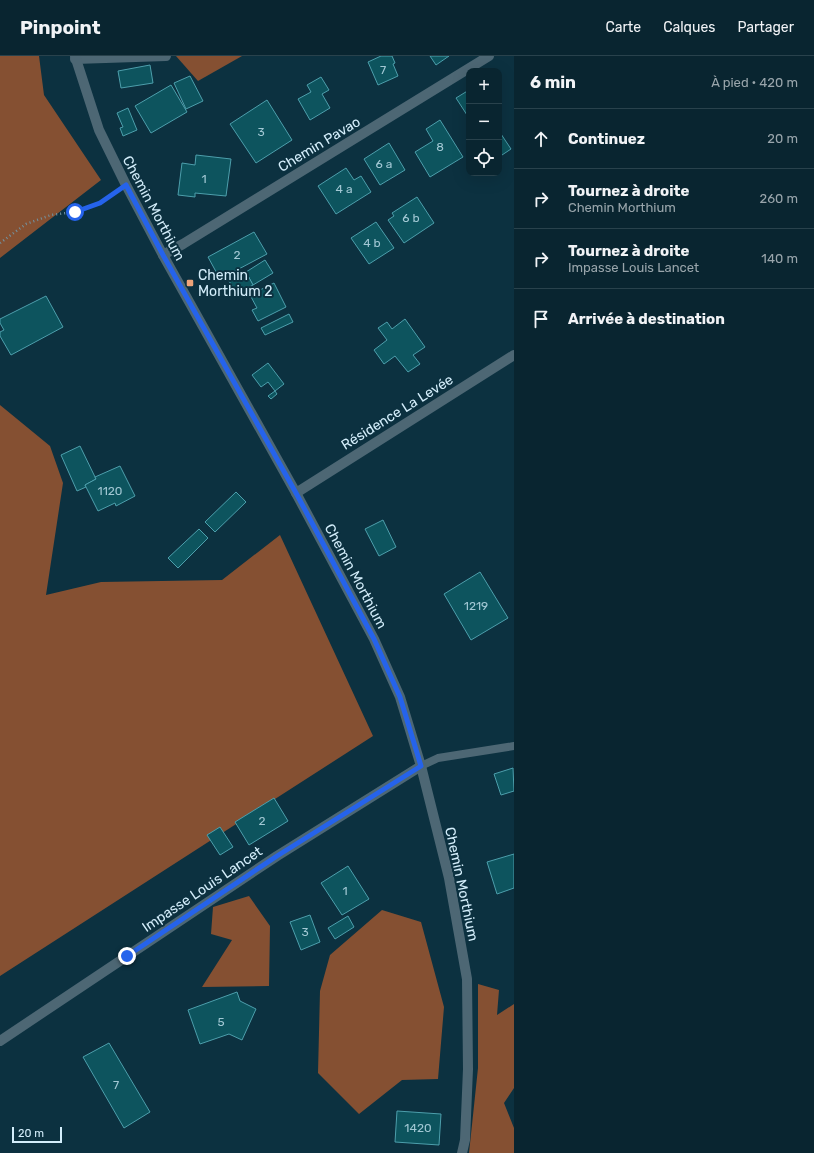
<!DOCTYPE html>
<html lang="fr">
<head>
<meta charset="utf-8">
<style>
	:root { --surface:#092530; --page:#17313c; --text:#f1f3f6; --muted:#99a5ab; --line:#29424c }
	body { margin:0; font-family:Rubik,sans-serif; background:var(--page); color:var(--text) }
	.controls { position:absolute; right:12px; top:12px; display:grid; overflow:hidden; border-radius:8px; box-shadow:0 4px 16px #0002 }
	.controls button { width:36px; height:36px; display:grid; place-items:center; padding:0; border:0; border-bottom:1px solid var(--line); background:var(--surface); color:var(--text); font:20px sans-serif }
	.scale { position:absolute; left:12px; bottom:10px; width:50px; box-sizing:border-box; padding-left:4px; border:2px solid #d4eefb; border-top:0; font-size:11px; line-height:14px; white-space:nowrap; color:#d4eefb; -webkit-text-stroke:3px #0c3140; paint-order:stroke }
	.stop { position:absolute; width:12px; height:12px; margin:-9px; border:3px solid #2563eb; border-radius:50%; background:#fff }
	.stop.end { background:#2563eb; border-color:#fff; box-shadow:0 1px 4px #0008 }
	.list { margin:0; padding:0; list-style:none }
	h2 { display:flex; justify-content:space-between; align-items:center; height:52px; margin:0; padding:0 16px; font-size:17px }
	h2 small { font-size:13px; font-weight:400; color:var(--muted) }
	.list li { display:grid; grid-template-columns:26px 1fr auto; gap:12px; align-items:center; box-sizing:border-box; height:60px; padding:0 16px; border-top:1px solid var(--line) }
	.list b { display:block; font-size:15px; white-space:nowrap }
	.list p { margin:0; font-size:13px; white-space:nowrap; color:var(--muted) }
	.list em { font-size:13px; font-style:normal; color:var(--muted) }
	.icon { flex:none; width:22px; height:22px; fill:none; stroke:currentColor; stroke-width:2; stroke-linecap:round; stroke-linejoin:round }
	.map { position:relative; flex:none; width:514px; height:1097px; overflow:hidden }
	header { display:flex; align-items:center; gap:24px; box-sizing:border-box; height:56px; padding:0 20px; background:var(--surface); border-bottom:1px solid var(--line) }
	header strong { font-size:19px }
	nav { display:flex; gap:22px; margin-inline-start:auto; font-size:14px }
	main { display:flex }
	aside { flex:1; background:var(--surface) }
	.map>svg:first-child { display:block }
	.forest { fill:#855032 }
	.building { fill:#0d545e; stroke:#4d9fac }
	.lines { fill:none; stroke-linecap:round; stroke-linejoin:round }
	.path { stroke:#7393a1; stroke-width:2.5; stroke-dasharray:1 3; stroke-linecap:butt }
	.service { stroke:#4d6774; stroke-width:8 }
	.minor { stroke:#4d6774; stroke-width:10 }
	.tertiary { stroke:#4d6774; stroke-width:10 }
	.route { stroke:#2563eb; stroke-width:5 }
	.poi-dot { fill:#efa378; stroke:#0c3140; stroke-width:1.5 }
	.labels { text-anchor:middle; stroke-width:4; stroke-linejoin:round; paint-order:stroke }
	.number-label { font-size:12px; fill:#a2c8d4 }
	.street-label { font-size:14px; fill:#d4eefb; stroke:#0c3140 }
	.poi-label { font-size:14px; fill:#d4eefb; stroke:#0c3140; text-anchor:start }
</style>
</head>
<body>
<header>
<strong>Pinpoint</strong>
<nav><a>Carte</a><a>Calques</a><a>Partager</a></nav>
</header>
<main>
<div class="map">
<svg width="514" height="1097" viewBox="0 0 514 1097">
	<rect width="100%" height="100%" fill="#0c3140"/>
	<g class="forest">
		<path d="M0,0H39L44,39L101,124L0,202Z"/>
		<path d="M176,0H242L198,25Z"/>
		<path d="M0,349L50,390L63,427L46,539L101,526L222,524L280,479L373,680L0,920Z"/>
		<path d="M249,840L270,870L269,930L202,931L232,884L211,878L213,851Z"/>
		<path d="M382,854L421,866L444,951L438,1023L402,1024L359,1058L318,1017L320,935L330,899Z"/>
		<path d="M478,928L499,934L497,959L514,948V1032L504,1047L514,1072V1097H469L478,1012Z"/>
	</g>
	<g class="building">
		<path d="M381,0H392L395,7L393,8L398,20L378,29L368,6Z"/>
		<path d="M430,0H449L436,9Z"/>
		<path d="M150,9L153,27L121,32L118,15Z"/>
		<path d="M190,20L203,45L186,53L174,27Z"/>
		<path d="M321,21L329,34L322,38L330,52L310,64L298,43L311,36L307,29Z"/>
		<path d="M171,29L187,56L151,77L135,50Z"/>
		<path d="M469,34V57L467,59L456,42Z"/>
		<path d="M267,44L292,84L256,107L230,68Z"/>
		<path d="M128,52L137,74L123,80L120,72L123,71L117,57Z"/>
		<path d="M440,64L463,101L430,121L415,96L433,85L426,73Z"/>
		<path d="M499,75L511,93L499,101Z"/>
		<path d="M389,87L405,114L380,129L364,103Z"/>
		<path d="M196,99L231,103L226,140L195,137V141L178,139L182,107L195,109Z"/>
		<path d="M346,112L354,124L361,120L371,136L336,158L318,130Z"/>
		<path d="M417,141L434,167L404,187L388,164L394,160L392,157Z"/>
		<path d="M376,166L394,192L369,208L351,182Z"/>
		<path d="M254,176L267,198L220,223L208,201Z"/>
		<path d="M265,204L273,217L253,229L246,216Z"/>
		<path d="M246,216L253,229L237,238L229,225Z"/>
		<path d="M274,227L286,251L258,265L252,254L257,252L250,239Z"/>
		<path d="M46,240L63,271L11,299L0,280V276L4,274L0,267V263Z"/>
		<path d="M289,258L293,266L265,279L261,272Z"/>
		<path d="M405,263L425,291L413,299L420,308L408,316L395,300L384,308L374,294L387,284L378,272L387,266L392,273Z"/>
		<path d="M268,307L284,328L275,335L268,326L261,331L252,319Z"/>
		<path d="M275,335L277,338L271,343L268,340Z"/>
		<path d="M80,390L96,423L85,429L86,431L77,435L61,399Z"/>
		<path d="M120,410L135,440L116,450L115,447L98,455L85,429L96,423L95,421Z"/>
		<path d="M236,436L246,446L215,476L205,466Z"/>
		<path d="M383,464L396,491L379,500L365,473Z"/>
		<path d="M199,473L208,482L178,512L168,502Z"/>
		<path d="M480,516L508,562L471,584L444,538Z"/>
		<path d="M513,712L514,735L501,739L494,718Z"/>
		<path d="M274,742L288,765L249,789L235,766Z"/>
		<path d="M220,771L233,791L220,799L207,779Z"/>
		<path d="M514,798V832L497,838L487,806Z"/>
		<path d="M348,810L369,843L342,859L321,827Z"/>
		<path d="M310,859L320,886L301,894L290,866Z"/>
		<path d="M348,860L354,871L335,883L328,872Z"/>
		<path d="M237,936L240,945L256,953L242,984L229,978L200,988L188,954Z"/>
		<path d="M109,987L150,1056L124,1072L83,1001Z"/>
		<path d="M397,1055L441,1058L439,1089L395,1086Z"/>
	</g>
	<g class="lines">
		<path class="path" d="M0,187L26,168L51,159L75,156L100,147L116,136"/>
		<path class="service" d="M421,710L438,702L514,690"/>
		<g class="minor">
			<path d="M75,3L166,0"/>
			<path d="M163,199L183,188L489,0"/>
			<path d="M296,437L514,299"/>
			<path d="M0,985L277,800L421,710"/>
		</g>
		<path class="tertiary" d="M75,0L99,74L126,129L163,199L296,437L374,583L400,641L421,710L449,822L467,923L468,1013L465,1084L462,1097"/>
	</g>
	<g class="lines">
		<path class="route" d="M75,156L100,147L126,129L163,199L296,437L374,583L400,641L421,710L277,800L127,900"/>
	</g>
	<rect class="poi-dot" x="186" y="223" width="8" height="8" rx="2"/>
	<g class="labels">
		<g class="number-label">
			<text x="383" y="18">7</text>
			<text x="261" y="80">3</text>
			<text x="440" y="95">8</text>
			<text x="384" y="112">6 a</text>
			<text x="204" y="127">1</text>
			<text x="344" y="137">4 a</text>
			<text x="411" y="166">6 b</text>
			<text x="372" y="191">4 b</text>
			<text x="237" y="203">2</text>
			<text x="110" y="439">1120</text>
			<text x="476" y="554">1219</text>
			<text x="262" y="769">2</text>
			<text x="345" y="839">1</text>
			<text x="305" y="880">3</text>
			<text x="221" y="970">5</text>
			<text x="116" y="1033">7</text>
			<text x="418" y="1076">1420</text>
		</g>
		<g class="street-label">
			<text transform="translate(319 88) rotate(-31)" y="5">Chemin Pavao</text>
			<text transform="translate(154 152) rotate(62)" y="5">Chemin Morthium</text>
			<text transform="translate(397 356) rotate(-32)" y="5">Résidence La Levée</text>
			<text transform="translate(356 520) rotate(62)" y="5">Chemin Morthium</text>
			<text transform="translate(462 828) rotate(78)" y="5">Chemin Morthium</text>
			<text transform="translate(202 833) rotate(-34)" y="5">Impasse Louis Lancet</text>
		</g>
		<g class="poi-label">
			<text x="198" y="224">Chemin<tspan x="198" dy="16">Morthium 2</tspan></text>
		</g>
	</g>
</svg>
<div class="controls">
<button>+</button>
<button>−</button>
<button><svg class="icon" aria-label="locate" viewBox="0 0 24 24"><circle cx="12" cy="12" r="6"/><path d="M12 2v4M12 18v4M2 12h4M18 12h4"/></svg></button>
</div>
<div class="scale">20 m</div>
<div class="stop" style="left:75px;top:156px"></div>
<div class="stop end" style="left:127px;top:900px"></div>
</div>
<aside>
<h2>6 min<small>À pied · 420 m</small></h2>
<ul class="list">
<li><svg class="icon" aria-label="ahead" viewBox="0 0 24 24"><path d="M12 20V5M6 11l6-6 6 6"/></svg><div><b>Continuez</b></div><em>20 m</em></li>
<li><svg class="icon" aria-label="right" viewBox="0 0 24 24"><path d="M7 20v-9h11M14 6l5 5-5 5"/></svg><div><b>Tournez à droite</b><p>Chemin Morthium</p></div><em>260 m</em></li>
<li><svg class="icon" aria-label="right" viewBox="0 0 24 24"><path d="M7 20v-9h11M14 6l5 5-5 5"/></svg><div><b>Tournez à droite</b><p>Impasse Louis Lancet</p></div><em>140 m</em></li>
<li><svg class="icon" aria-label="arrive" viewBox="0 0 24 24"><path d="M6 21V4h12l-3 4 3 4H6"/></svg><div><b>Arrivée à destination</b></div></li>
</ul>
</aside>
</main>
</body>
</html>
